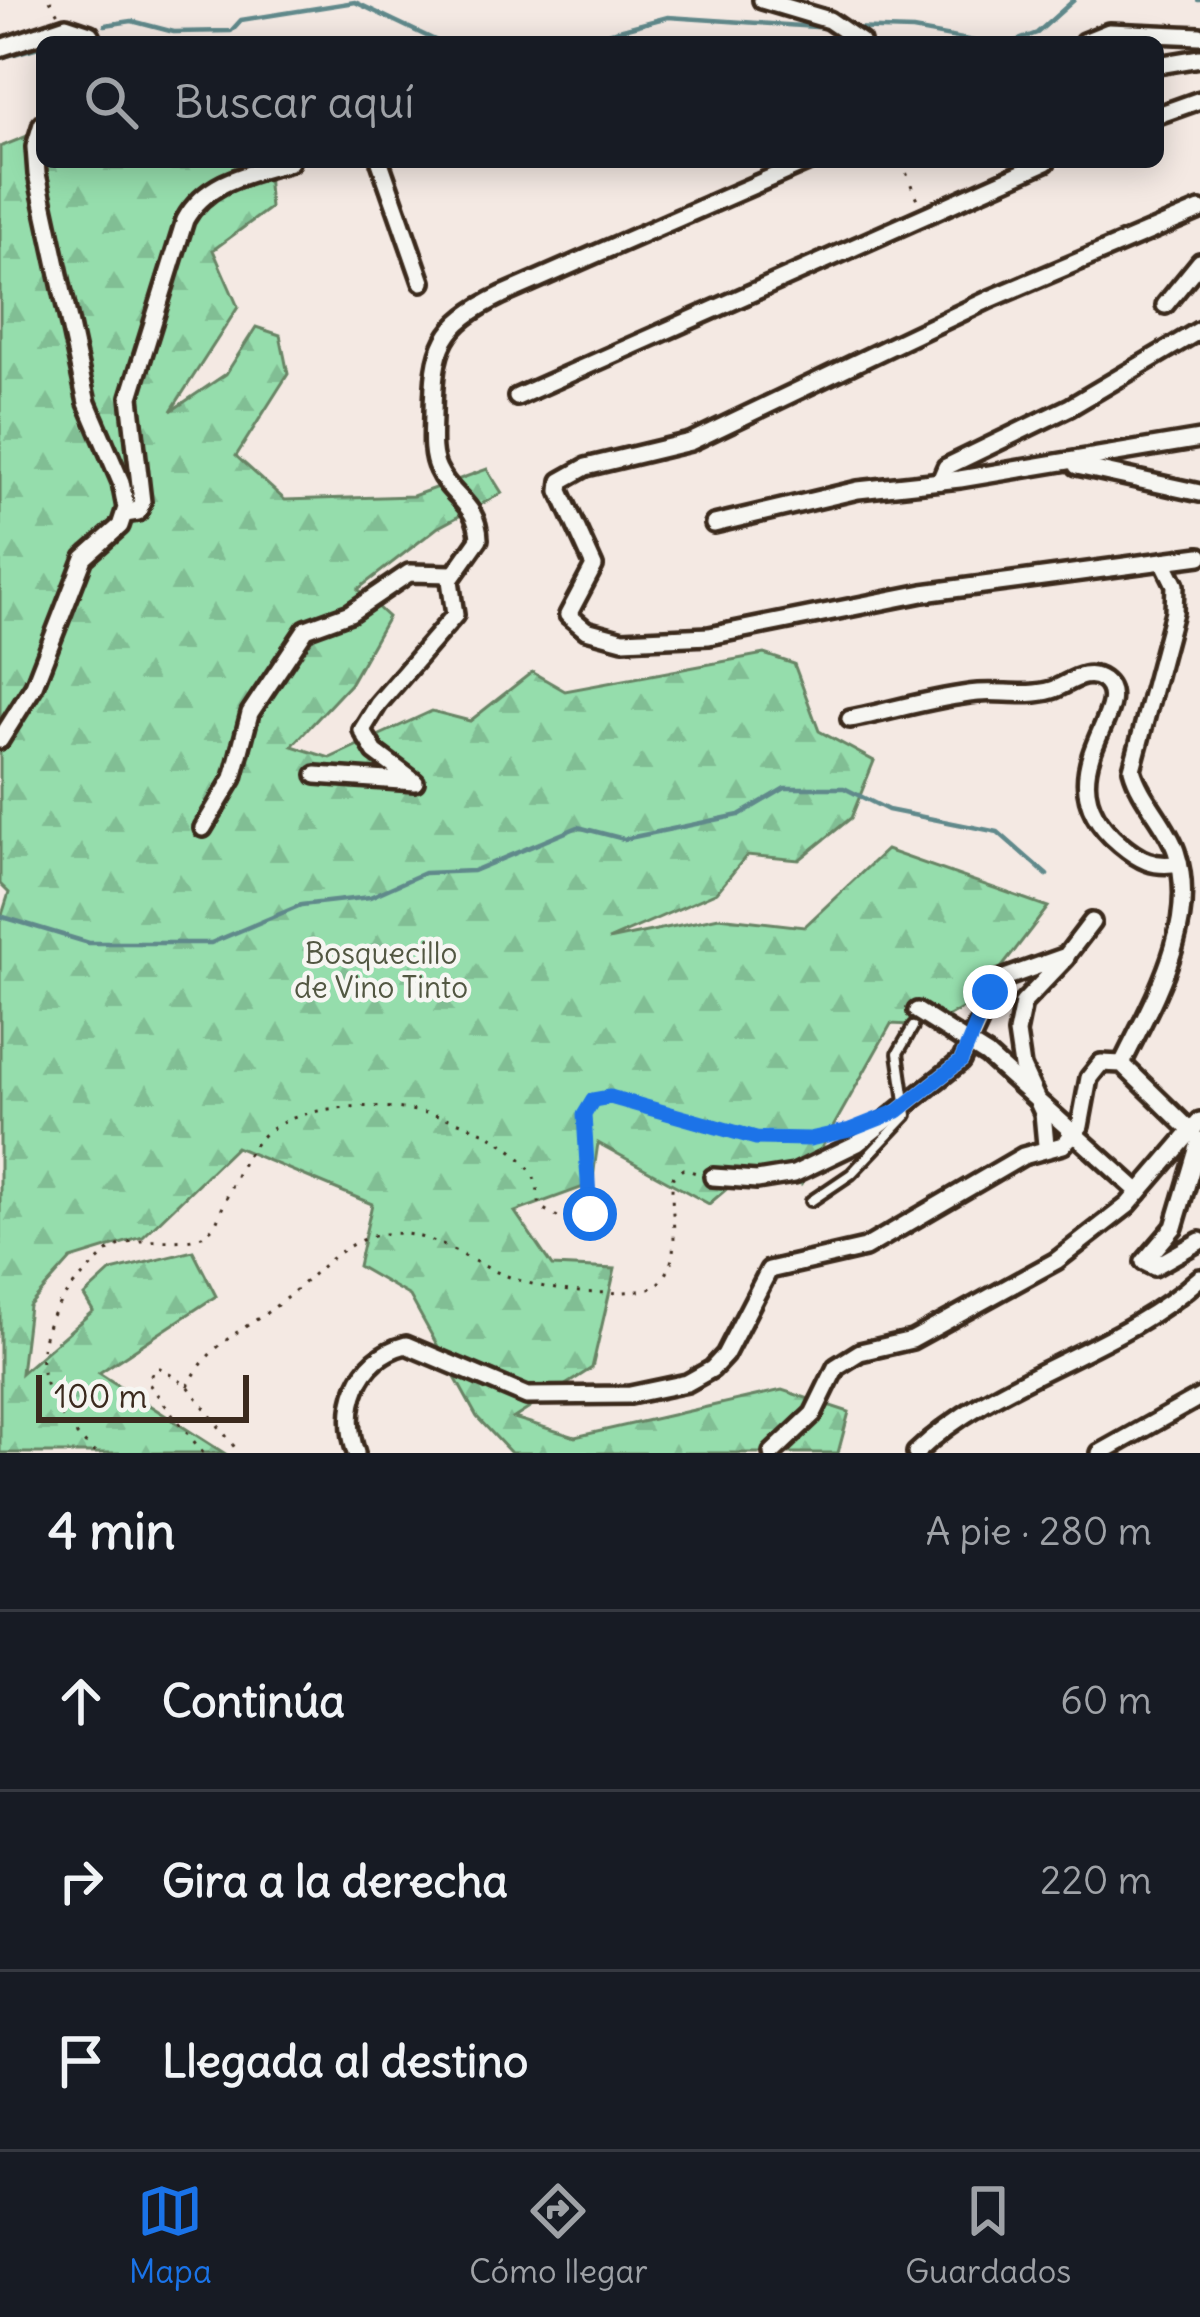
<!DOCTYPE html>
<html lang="es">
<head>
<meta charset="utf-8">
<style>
	:root { --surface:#171b24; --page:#20242c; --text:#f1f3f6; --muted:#9ea1a6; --line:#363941; --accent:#1a73e8 }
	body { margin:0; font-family:Delius,sans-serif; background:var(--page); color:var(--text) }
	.scale { position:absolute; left:36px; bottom:30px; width:213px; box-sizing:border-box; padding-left:12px; border:6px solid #3b2a1e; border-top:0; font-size:33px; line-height:42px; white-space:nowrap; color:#3b2a1e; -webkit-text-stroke:9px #f6f6f2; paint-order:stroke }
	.stop { position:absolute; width:36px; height:36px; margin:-27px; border:9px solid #1a73e8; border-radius:50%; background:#fff }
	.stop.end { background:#1a73e8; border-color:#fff; box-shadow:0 3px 12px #0008 }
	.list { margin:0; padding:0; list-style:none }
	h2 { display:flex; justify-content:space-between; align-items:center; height:156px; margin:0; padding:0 48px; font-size:51px }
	h2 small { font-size:39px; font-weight:400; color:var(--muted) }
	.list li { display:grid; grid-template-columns:78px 1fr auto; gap:36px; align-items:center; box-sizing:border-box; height:180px; padding:0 48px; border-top:3px solid var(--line) }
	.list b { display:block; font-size:45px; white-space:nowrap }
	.list em { font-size:39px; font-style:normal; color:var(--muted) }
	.icon { flex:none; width:66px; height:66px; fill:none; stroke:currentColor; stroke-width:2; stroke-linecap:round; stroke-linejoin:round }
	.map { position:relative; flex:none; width:1200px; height:1453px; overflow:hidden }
	.search { position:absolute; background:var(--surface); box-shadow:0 6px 30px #0003; left:36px; right:36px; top:36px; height:132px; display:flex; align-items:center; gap:30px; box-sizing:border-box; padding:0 42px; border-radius:18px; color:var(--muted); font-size:45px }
	.sheet { height:696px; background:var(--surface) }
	nav { display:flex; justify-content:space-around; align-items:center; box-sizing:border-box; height:168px; border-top:3px solid var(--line); background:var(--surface); font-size:33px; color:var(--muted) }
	nav a { display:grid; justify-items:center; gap:6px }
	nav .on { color:var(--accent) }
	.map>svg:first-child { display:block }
	.forest { fill:url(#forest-firs); stroke:#688465; stroke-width:3 }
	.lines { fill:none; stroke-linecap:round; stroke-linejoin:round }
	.stream { stroke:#60898b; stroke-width:4.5 }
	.lane-casing { stroke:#3b2a1e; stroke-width:16 }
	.street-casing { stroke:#3b2a1e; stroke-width:24 }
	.path { stroke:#3b2a1e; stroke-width:3; stroke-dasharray:3 9; stroke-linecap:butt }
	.lane { stroke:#f6f6f2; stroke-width:8 }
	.street { stroke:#f6f6f2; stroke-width:15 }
	.route { stroke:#1a73e8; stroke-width:15 }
	.labels { text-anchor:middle; stroke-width:9; stroke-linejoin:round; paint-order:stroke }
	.park-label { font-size:30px; fill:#525742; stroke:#f6f6f2 }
</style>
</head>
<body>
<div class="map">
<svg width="1200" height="1453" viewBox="0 0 1200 1453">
	<defs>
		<pattern id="forest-firs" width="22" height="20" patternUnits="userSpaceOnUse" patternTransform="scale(3)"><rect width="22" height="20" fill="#95ddac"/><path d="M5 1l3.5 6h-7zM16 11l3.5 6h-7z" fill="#81be94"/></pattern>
	</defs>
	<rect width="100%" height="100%" fill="#f4e9e3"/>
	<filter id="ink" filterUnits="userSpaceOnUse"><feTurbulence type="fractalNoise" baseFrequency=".00833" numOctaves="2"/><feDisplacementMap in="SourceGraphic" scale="24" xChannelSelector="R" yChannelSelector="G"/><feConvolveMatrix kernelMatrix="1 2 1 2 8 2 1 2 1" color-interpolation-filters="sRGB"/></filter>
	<g filter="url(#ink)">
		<path class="forest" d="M42,130V162H266L270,208L213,250L238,307L171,411L226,374L256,327L280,335L288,374L236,456L285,500L413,496L487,469L502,493L437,528L358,589L388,617L350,684L292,746L330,758L432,711L470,721L532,672L565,691L764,654L794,664L819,731L874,761L851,818L799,860L747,855L717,892L608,940L719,917L804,927L886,850L1048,907L976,1001L931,1026L891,1024L801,1184L749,1170L709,1204L598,1143L592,1184L515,1212L552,1266L615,1269L592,1368L514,1418L575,1437L782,1390L849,1412L838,1453H511L477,1417L410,1296L358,1266L372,1204L236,1147L143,1237L71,1259L29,1306L21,1373L93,1311L84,1296L111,1271L193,1251L216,1296L99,1373L224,1453H0V921L9,893L0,884V147Z"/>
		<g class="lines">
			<g class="stream">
				<path d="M1198,0H1200"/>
				<path d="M105,25L132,21L174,32L231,31L241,20L355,2L439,42"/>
				<path d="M848,28L913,30L979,42"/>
				<path d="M54,42L72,37"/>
				<path d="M574,42L668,17L831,28"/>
				<path d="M1013,42L1037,33L1074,0"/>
				<path d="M0,58L42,46"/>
				<path d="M0,916L89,943H211L301,905L370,897L424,873L473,871L578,827L624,839L739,815L785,788H844L888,810L998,832L1047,875"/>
			</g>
			<defs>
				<path id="lane" d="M811,1201L851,1174L907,1115L898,1053L913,1027"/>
				<g id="street">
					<path d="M762,0L829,20L861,42"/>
					<path d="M1084,42L1109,32L1200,36"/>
					<path d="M0,48L66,26L90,34L94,42"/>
					<path d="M1158,65L1200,58"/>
					<path d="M1158,115L1200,100"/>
					<path d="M380,162L422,282"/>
					<path d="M1200,210L990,299L690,442L586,467L561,481L560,491L594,566L568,615L586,630L623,640L709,636L923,593L1200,556"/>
					<path d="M1165,305L1200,262"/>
					<path d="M517,397L1046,162"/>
					<path d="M1077,466L1200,493"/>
					<path d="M940,481L946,467L1070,407L1200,330"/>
					<path d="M125,514L138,512L142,502L130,397L185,220C207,180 250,174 290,162"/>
					<path d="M714,524L858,490L960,479L1200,439"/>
					<path d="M850,719C892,711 935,697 978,693C1002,691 1028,697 1052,690C1068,685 1085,667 1103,680C1141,709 1036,774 1120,844C1139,860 1154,868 1179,863"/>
					<path d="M0,740L34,686L84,558L120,526L126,508L121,482L87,403L37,174L35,147L42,124"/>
					<path d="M316,775L415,782L375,752L362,730L378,704L455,615L450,580L479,539C478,503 451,498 438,469C430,453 433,431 433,413C434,347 440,325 502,295L807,162"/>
					<path d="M203,828L233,778L250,713L306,629L350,613L409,573L453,574"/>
					<path d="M917,1011L987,1055L1139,1192"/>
					<path d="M1122,1064C1153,1000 1200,924 1176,851C1166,822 1140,799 1132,769L1174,612L1175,585L1164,563"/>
					<path d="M1200,1140L1174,1227L1144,1262L1154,1267L1200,1241"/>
					<path d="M1046,1145L1043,1113L1022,1067L1017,1033L1023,1003L1066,958"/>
					<path d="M713,1177L757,1180L794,1174L858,1143L961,1061L999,980L1066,956L1092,922"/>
					<path d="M356,1453C341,1409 356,1358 406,1345L527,1396L630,1395L687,1383L712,1369L725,1355L769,1270L865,1248L1023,1156L1063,1145L1080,1126L1089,1078L1101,1063L1122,1064L1190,1130"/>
					<path d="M772,1453L813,1414L836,1367L860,1352L912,1340L1056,1261L1128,1205L1200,1121"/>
					<path d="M916,1453C996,1376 1117,1353 1200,1278"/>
					<path d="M1100,1453L1200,1397"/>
				</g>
			</defs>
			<use href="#lane" class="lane-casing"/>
			<use href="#street" class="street-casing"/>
			<g class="path">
				<path d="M50,0L58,14"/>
				<path d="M902,162L918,202"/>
				<path d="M188,1386C212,1339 242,1333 281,1302C312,1279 338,1243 378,1235C425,1225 465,1261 507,1276C544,1290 585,1295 624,1292C636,1291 649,1292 659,1283C685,1259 668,1207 673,1177L683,1169L700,1174"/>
				<path d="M95,1453C37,1400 18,1340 80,1279C90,1269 101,1255 114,1248C143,1233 176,1248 204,1235L215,1225C229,1194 242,1150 270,1130C333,1086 489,1106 531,1172C538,1182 538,1195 540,1207L573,1226L588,1219L592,1209L584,1115L599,1098L756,1138L810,1139L843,1132"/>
				<path d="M203,1453L149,1384L152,1371L160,1368L188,1386L239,1453"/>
			</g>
			<use href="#lane" class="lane"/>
			<use href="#street" class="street"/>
		</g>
	</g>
	<g class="lines" filter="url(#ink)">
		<path class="route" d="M590,1214L584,1115L593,1100L610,1097L756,1138L810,1139L850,1130L898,1111L961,1061L990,992"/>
	</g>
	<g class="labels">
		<g class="park-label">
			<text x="381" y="964">Bosquecillo<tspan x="381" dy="34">de Vino Tinto</tspan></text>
		</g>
	</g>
</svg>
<div class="scale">100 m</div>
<div class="stop" style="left:590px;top:1214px"></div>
<div class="stop end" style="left:990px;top:992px"></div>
<div class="search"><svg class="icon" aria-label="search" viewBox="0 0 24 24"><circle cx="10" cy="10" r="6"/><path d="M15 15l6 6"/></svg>Buscar aquí</div>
</div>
<section class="sheet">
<h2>4 min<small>A pie · 280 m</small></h2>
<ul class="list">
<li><svg class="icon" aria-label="ahead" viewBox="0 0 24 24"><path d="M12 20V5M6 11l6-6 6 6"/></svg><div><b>Continúa</b></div><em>60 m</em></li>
<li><svg class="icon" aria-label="right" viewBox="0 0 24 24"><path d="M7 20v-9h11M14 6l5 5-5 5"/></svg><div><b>Gira a la derecha</b></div><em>220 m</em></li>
<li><svg class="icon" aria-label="arrive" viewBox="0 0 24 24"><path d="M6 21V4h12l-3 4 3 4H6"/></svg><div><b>Llegada al destino</b></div></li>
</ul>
</section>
<nav>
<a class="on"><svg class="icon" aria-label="map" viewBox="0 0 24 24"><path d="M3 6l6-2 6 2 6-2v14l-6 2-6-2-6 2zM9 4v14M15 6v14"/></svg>Mapa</a>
<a><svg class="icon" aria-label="directions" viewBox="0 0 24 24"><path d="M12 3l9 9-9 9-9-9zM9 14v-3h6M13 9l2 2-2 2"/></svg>Cómo llegar</a>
<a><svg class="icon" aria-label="saved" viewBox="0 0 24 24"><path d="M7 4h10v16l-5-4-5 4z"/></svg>Guardados</a>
</nav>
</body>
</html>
